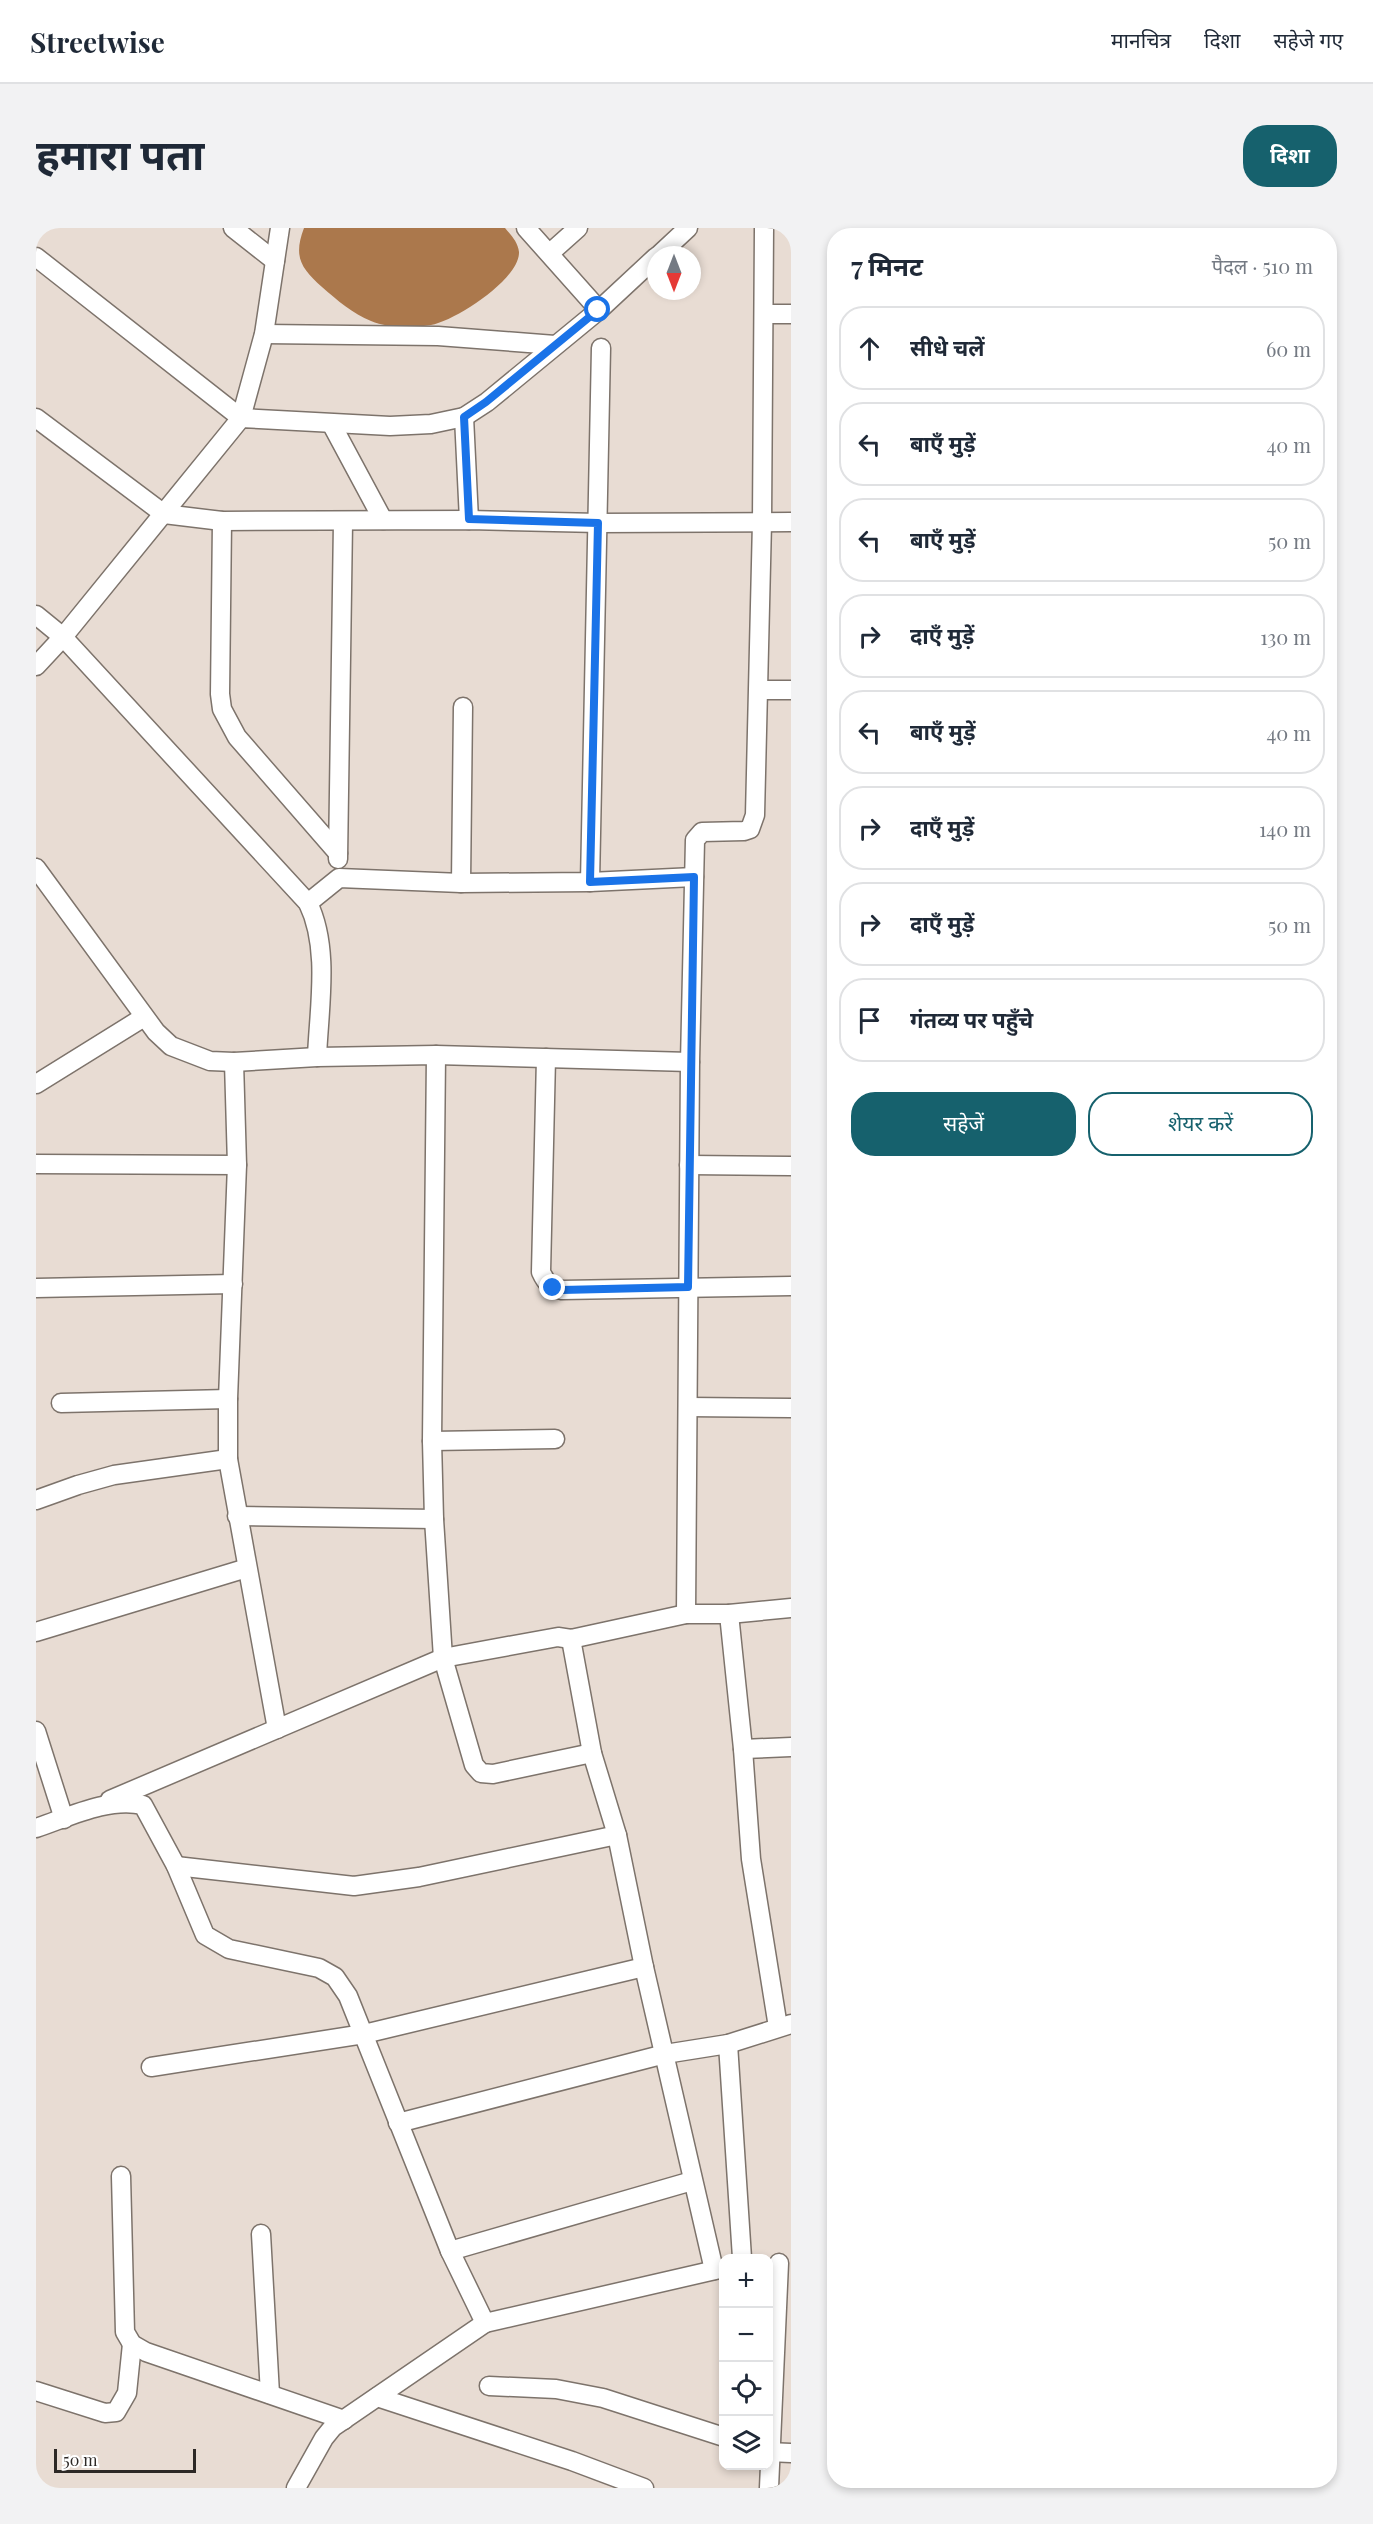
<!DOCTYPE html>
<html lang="hi">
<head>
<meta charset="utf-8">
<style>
	:root { --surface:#fff; --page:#f2f2f3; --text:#1f2937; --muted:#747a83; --line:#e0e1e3; --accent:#16616d }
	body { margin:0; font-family:"Playfair Display","Noto Sans Devanagari",serif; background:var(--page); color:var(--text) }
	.controls { position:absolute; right:18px; bottom:18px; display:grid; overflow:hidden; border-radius:12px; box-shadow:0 3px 9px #0003 }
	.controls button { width:54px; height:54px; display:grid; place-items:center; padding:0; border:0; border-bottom:2px solid var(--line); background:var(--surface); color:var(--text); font:30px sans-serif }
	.compass { position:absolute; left:611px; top:18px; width:54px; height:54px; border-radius:50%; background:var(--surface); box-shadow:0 3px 9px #0003; rotate:180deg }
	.scale { position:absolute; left:18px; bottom:15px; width:142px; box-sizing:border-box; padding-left:6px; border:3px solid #2d2926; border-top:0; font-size:16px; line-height:21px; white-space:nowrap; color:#2d2926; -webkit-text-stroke:4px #fff; paint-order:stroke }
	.stop { position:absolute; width:18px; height:18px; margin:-14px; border:4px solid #1a73e8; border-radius:50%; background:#fff }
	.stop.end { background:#1a73e8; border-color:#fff; box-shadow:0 2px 6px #0008 }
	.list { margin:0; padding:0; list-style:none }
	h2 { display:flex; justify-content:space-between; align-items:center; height:78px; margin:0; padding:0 24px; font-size:26px }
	h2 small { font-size:20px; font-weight:400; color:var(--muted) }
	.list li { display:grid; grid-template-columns:39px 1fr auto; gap:18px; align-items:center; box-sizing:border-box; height:84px; margin:0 12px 12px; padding:0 12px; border:2px solid var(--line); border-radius:24px }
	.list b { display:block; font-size:22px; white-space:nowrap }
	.list em { font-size:20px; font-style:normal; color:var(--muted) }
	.actions { display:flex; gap:12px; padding:18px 24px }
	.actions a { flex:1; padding:14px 0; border:2px solid var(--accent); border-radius:24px; text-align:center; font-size:21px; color:var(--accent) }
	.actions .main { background:var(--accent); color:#fff }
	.icon { flex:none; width:33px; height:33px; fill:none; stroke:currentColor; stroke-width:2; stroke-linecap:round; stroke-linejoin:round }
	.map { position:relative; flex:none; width:755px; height:2260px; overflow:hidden; border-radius:24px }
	header { display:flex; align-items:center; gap:36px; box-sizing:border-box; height:84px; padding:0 30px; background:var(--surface); border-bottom:2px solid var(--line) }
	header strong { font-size:28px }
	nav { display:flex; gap:33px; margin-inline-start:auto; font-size:21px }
	.intro { display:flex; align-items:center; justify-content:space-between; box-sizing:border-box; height:144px; padding:0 36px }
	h1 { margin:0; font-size:42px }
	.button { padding:15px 27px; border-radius:24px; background:var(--accent); color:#fff; font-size:21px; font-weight:700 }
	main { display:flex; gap:36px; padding:0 36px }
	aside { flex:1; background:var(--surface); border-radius:24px; box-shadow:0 3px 9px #0003 }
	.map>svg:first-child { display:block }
	.water { fill:#ab784c }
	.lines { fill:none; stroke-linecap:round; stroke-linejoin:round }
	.minor-casing { stroke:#7d736b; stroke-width:21 }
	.minor { stroke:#fff; stroke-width:18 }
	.route { stroke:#1a73e8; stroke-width:8 }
</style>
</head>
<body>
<header>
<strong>Streetwise</strong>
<nav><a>मानचित्र</a><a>दिशा</a><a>सहेजे गए</a></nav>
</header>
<div class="intro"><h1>हमारा पता</h1><a class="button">दिशा</a></div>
<main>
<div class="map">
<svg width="755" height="2260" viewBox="0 0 755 2260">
	<rect width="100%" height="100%" fill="#e8dcd3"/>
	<path class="water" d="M268,0H469C475,7 482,14 483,24C484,51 419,93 395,97C378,100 351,100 335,93C317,86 301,72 286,59C265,40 257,29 268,0Z"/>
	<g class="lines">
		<defs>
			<g id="minor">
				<path d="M197,0L239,33"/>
				<path d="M490,0L563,82"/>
				<path d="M514,25L542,0"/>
				<path d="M623,27L652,0"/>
				<path d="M0,29L205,190L228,106L244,0"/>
				<path d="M728,86H755"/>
				<path d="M228,106L402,108L519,117"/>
				<path d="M428,189L433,292"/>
				<path d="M0,190L128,286L186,293L433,292L563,295L755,294"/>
				<path d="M296,197L347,292"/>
				<path d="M186,293L184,466L186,481L201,509L302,625"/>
				<path d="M0,387L27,409L272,675C294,720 283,779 281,829"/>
				<path d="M0,438L27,409L205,190L354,198L395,196L428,189L451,174L563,82L620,29"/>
				<path d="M723,462H755"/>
				<path d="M302,631L307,294"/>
				<path d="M0,640L120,804L135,818L174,833L198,834L281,829L400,827L654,834"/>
				<path d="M554,654L565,120"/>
				<path d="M425,655L427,479"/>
				<path d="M272,675L303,650L425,655L554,654L658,649"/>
				<path d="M400,827L396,1213L398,1291L407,1430L438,1537L445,1545L457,1546L556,1525"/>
				<path d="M510,830L505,1044C510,1055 514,1059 526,1062L755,1058"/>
				<path d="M198,834L201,937L192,1171V1231L241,1501"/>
				<path d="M0,856L108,789"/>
				<path d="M0,936L201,937"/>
				<path d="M653,937L755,938"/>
				<path d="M0,1060L197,1056"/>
				<path d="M25,1175L192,1171"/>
				<path d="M652,1179L755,1180"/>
				<path d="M396,1213L519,1211"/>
				<path d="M0,1272L42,1257L78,1247L192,1231"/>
				<path d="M201,1288L398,1291"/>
				<path d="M650,1386L654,834L659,612L666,604L708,603L714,601L719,587L726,294L728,0"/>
				<path d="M693,1386L707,1521L715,1631L742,1799"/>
				<path d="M0,1404L211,1340"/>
				<path d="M535,1411L556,1525L581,1607L608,1739L678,2042"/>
				<path d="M0,1503L28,1591"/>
				<path d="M707,1521L755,1519"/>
				<path d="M74,1572L407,1430L522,1409L535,1411L650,1386H693L755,1380"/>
				<path d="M0,1600C33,1589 72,1569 107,1577L140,1638L169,1707L193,1721L283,1740L299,1749L312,1768L414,2023L449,2095L297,2199L288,2210L260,2260"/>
				<path d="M140,1638L318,1658L383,1649L581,1607"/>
				<path d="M692,1816L706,2030"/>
				<path d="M115,1839L328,1806L608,1739"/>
				<path d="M362,1895L629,1826L692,1816L755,1796"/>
				<path d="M85,1948L89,2104L96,2116L110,2124L308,2192"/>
				<path d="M225,2006L234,2166"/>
				<path d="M414,2023L656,1953"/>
				<path d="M449,2095L688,2040"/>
				<path d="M453,2158L520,2161L567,2170L688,2209"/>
				<path d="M0,2163L69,2185L80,2184L91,2165L96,2116"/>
				<path d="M341,2169L536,2233L608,2260"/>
				<path d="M732,2224L755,2225"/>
				<path d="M733,2260L743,2035"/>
			</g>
		</defs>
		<use href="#minor" class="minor-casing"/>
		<use href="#minor" class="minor"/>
	</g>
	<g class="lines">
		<path class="route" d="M517,1060L526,1062L652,1059L658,649L554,654L562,295L433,291L428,189L450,174L562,82"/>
	</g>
</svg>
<div class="controls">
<button>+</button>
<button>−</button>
<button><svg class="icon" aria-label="locate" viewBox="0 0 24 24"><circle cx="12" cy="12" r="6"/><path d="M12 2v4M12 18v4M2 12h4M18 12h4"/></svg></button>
<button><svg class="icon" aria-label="layers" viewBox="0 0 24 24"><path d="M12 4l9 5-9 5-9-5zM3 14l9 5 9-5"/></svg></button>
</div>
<svg class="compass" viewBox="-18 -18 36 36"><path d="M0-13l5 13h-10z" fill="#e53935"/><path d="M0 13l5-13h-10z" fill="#747a83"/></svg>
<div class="scale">50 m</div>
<div class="stop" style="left:562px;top:82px"></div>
<div class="stop end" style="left:517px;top:1060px"></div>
</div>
<aside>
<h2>7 मिनट<small>पैदल · 510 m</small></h2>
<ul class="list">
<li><svg class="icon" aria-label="ahead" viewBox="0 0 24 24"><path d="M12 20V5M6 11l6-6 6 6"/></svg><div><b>सीधे चलें</b></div><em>60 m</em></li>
<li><svg class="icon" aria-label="left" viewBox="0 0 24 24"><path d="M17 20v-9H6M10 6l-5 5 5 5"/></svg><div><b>बाएँ मुड़ें</b></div><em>40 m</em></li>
<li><svg class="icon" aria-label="left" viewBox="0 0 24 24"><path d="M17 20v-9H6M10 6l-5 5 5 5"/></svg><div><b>बाएँ मुड़ें</b></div><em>50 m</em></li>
<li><svg class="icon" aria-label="right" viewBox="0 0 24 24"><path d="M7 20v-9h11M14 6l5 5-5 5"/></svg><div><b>दाएँ मुड़ें</b></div><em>130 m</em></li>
<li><svg class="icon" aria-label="left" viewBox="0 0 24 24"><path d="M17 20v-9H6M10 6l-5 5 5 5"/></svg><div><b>बाएँ मुड़ें</b></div><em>40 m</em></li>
<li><svg class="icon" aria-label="right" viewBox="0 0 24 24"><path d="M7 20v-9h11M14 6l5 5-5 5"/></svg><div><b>दाएँ मुड़ें</b></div><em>140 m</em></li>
<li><svg class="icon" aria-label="right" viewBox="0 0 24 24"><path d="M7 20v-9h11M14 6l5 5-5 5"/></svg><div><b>दाएँ मुड़ें</b></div><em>50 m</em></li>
<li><svg class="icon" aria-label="arrive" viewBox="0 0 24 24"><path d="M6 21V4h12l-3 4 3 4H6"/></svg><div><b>गंतव्य पर पहुँचे</b></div></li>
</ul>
<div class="actions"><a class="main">सहेजें</a><a>शेयर करें</a></div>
</aside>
</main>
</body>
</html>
